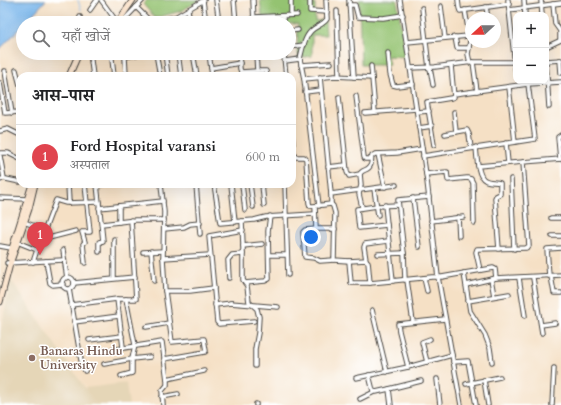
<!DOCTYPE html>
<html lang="hi">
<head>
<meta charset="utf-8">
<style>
	:root { --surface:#fff; --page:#f2f2f2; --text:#202124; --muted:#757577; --line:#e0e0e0; --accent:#b5179e }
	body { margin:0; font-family:Cardo,"Noto Serif Devanagari",serif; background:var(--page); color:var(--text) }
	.controls { position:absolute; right:12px; top:12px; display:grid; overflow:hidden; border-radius:8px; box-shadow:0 4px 16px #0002 }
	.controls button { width:36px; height:36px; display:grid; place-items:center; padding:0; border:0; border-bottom:1px solid var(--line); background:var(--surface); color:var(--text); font:20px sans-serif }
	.compass { position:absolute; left:465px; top:12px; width:36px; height:36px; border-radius:50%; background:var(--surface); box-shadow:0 4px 16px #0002; rotate:249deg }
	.you { position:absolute; left:311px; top:237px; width:14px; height:14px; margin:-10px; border:3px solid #fff; border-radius:50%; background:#1a73e8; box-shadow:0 0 0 6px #1a73e833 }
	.badge { display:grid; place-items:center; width:26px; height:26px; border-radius:50%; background:var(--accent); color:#fff; font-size:13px; font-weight:700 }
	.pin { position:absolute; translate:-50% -33px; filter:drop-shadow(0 1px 2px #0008) }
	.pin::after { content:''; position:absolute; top:21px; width:14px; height:12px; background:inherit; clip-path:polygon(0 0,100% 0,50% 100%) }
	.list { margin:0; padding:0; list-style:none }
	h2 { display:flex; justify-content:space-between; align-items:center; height:52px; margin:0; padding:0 16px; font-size:17px }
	h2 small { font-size:13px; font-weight:400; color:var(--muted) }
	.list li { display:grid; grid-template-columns:26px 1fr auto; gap:12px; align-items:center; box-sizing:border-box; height:64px; padding:0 16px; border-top:1px solid var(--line) }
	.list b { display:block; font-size:15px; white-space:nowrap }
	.list p { margin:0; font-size:13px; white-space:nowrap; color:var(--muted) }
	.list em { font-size:13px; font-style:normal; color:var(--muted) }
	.icon { flex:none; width:22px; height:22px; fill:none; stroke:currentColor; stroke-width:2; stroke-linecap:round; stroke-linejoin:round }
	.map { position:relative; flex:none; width:561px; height:405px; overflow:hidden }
	.search { position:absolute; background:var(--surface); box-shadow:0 4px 16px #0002; left:16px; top:16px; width:280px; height:44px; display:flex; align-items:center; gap:10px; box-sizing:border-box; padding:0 14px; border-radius:22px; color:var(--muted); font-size:15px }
	.panel { position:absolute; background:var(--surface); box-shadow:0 4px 16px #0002; left:16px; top:72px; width:280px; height:116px; border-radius:12px }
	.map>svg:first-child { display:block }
	.built { fill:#e5d6b7 }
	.green { fill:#94c371; stroke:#60774e }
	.water { fill:#79b6eb; stroke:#52708b }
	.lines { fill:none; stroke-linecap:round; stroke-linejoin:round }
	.stream { stroke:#79b6eb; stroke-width:1 }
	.minor-casing { stroke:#494642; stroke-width:5.5 }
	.secondary-casing { stroke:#494642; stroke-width:7 }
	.minor { stroke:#fff; stroke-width:3.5 }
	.secondary { stroke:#fbe5cf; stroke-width:5 }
	.education-dot { fill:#8d6e63; stroke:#fff; stroke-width:1.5 }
	.labels { text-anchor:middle; stroke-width:3; stroke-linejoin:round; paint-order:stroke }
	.education-label { font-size:12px; font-weight:bold; fill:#785e54; stroke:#fff; text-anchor:start }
</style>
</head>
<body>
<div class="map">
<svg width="561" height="405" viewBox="0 0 561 405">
	<rect width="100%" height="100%" fill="#fff"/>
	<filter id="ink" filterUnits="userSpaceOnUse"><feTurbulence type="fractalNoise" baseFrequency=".025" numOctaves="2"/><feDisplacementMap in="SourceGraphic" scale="8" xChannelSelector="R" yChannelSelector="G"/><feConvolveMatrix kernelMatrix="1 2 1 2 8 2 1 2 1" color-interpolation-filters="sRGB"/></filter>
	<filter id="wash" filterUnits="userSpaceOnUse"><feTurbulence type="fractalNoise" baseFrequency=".012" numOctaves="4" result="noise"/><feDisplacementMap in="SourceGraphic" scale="16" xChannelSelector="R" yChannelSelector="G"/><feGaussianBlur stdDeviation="0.9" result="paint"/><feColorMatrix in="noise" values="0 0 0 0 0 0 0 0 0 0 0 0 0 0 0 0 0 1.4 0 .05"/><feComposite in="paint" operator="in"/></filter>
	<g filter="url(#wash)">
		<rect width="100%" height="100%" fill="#f5e0c5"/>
		<path class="built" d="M11,280L85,388L126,383L129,405H0V333Z"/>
		<g class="green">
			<path d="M147,0H200L181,11L155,18L143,4Z"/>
			<path d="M260,0H307V3L315,4V21L325,20L326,35H312V56L299,58L297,48L298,24L263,23Z"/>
			<path d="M359,0H397L406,57L387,56L389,65H361Z"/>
		</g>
		<path class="water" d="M0,0H46L25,23H23V25L0,49Z"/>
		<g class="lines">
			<path class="stream" d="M78,0L81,10"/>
		</g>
	</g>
	<g filter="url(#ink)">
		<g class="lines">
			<defs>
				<g id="minor">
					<path d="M101,0L117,22"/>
					<path d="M216,0L219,23"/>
					<path d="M234,0L236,23"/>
					<path d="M253,0L254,23"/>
					<path d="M291,0V15"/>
					<path d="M310,0V11L327,12"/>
					<path d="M349,0L354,77"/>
					<path d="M400,0L427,181L438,277L461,405"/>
					<path d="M458,0L459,8L460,11L509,4"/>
					<path d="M508,0L516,74"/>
					<path d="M524,0L525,15"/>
					<path d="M541,0L542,15"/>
					<path d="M203,1L206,23"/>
					<path d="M553,4L555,24L560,31V40"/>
					<path d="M349,5H355L358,17L383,18L403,15"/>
					<path d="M441,6L445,38"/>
					<path d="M136,7L152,23"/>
					<path d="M486,7L488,18"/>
					<path d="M422,8L429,68"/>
					<path d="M90,10L97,0"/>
					<path d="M188,10L190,23"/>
					<path d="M465,10L470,41L468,54L470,63"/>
					<path d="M509,10L561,3"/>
					<path d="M337,11L339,76"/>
					<path d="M283,16V23"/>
					<path d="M175,17V23"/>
					<path d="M254,17L297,15"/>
					<path d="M152,22L175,17L204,0"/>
					<path d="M79,23L80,17"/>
					<path d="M121,23L143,0"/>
					<path d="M289,31L298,30"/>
					<path d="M455,37L457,48H469"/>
					<path d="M407,42L468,36"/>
					<path d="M289,47L304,45"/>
					<path d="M546,47L561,40"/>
					<path d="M90,53L93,76"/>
					<path d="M156,53L160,76"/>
					<path d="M165,53L168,76"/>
					<path d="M178,53L181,76"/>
					<path d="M193,53L197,76"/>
					<path d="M209,53L212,76"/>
					<path d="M239,53L240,69L243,76"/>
					<path d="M256,53L257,71H266L267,76"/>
					<path d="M286,53L284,57L286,76"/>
					<path d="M388,53L390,74L393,85L397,86L413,84"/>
					<path d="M112,59L114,76"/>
					<path d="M300,59C302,50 304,38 311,31C316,26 323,25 327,19L326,0"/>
					<path d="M546,60L549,107"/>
					<path d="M560,60L561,73"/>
					<path d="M285,61L300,59L304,79L319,206"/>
					<path d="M546,61L561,60"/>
					<path d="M473,62L477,91"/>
					<path d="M301,65L331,63"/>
					<path d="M371,66L375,112"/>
					<path d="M211,68L240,63"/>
					<path d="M410,68L435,67L473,62H516"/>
					<path d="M430,68L433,85"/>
					<path d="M16,70L20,85"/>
					<path d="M5,71L12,113"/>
					<path d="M241,72L257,71"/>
					<path d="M126,76L125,57L144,53"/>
					<path d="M320,77L331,194"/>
					<path d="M304,79L335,76L372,78"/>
					<path d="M0,83L5,113L20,112"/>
					<path d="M509,87L515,142"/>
					<path d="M305,92L321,90"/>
					<path d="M454,94L528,84L561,82"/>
					<path d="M356,96L364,157L365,159H371"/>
					<path d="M339,97L347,172L349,176L360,174C362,169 368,171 370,166C372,164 371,159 372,156L375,154L397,153L422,149"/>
					<path d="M417,112L429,111"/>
					<path d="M454,112L456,132"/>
					<path d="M365,113L416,109"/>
					<path d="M419,128L432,126"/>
					<path d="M0,131L8,129L20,135"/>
					<path d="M292,133L294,157H292"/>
					<path d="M445,134L467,130L469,134L471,148"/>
					<path d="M506,143L508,163"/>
					<path d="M434,145L427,102L451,98L454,97L451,66"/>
					<path d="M476,147C477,155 477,176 485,180C489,183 496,181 500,183V194L496,196L495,198L499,249"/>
					<path d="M0,153H8L20,159"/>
					<path d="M378,154L385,187"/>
					<path d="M0,156L4,178L0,180"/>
					<path d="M423,156L535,139L528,84"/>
					<path d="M294,157H304L306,159L309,203L310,206H315"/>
					<path d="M560,159L558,137L561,135"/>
					<path d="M478,166L523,162"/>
					<path d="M328,167L346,165"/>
					<path d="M360,174L361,185L359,194L362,207"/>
					<path d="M426,174L447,172L448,180L467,178L471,179L473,183L474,223"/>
					<path d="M6,179L20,182"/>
					<path d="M511,179L514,249"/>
					<path d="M68,184L69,203"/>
					<path d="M97,184L103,241L99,242V252"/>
					<path d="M161,184L164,212L163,258L210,255"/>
					<path d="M196,184L200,234"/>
					<path d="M214,184L220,223L254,220L266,217L314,214"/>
					<path d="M231,184L235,222"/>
					<path d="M242,184L245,210"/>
					<path d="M250,184L253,207"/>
					<path d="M262,184L264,205"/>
					<path d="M285,184L288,275"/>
					<path d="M97,185L107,184"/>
					<path d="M374,189L378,215"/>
					<path d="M0,198L27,199"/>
					<path d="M413,198L419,247"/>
					<path d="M331,204L333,206L335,213L334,260L349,261L366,260L368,262L370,283L432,277H442L493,268L495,269L496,278L561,275"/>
					<path d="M385,205L393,281"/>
					<path d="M119,206V222"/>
					<path d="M99,208L163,201"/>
					<path d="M458,217L459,236"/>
					<path d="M551,218H561"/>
					<path d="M242,221L243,246L262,244"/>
					<path d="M431,221L463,217"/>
					<path d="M24,222L45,230"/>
					<path d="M102,224L135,220H164"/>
					<path d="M387,225L359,228L357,209L377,206L398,205"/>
					<path d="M164,229L184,227L190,224L200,223"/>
					<path d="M316,229L305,230L303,232L305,257L314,258L320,261L334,260"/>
					<path d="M335,229H316L315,206L331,204V194L396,185"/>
					<path d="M243,230L209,236L217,322L219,324L254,321"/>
					<path d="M552,236H561"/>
					<path d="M41,240L76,231"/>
					<path d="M17,242L37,250L56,200L66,203L99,202"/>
					<path d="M0,246L11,248"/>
					<path d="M243,246V280L247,286L249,302L257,309L259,317L258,333L255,349V366"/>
					<path d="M63,250L67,278"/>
					<path d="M151,251L154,281"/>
					<path d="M143,252L163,251"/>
					<path d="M404,253L398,200L429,197"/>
					<path d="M378,254L404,253L405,280"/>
					<path d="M269,255H287"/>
					<path d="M163,258L165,291H190L214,288"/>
					<path d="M366,260L364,247L365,244L388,241"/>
					<path d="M46,261L50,283L53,285L63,284"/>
					<path d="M349,261L351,283H370"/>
					<path d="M33,262L37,250"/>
					<path d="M7,263L63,260"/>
					<path d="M85,263L83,244L85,242L82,232H90L85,184"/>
					<path d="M480,270L476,252L477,249L526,248L529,246L523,162L561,159"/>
					<path d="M464,273L470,311L485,335L490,348L492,362"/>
					<path d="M549,276L547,249L561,248"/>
					<path d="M551,276L554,293H561"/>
					<circle cx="68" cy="283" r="6"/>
					<path d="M114,278V239"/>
					<path d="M229,278L228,260L232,255L243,254"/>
					<path d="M424,278L427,291"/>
					<path d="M519,278L525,316"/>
					<path d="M533,278L542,333"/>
					<path d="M491,279L494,296"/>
					<path d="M407,280L413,322"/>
					<path d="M74,283L135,277"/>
					<path d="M245,283L265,281L269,279L268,231L270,216"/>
					<path d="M466,285L496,278"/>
					<path d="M69,289L81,360L85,371"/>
					<path d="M117,299L123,347"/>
					<path d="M468,301L509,294"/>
					<path d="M230,303L278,307"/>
					<path d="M71,305L117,299H136L131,220"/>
					<path d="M215,305L232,303"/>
					<path d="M372,310L387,372"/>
					<path d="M74,322L119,316"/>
					<path d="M541,325L555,323"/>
					<path d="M146,327L169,323"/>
					<path d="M89,340L122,336"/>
					<path d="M111,350L162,342L167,380V385L162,391L163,405"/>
					<path d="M164,359L205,352L206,351L204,339L172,342L165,291"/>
					<path d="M427,362L422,342L430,339"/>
					<path d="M453,362L468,361L476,405"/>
					<path d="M104,364L132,359L135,345L126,299"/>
					<path d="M408,367L399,331L398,324L445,319"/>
					<path d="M369,375L373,391L376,392L389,389"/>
					<path d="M121,376L132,373V359L150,357"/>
					<path d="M356,378L408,367L452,355"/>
					<path d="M167,379L204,371"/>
					<path d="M437,379L440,405"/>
					<path d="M484,380L488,405"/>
					<path d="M466,384L500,377"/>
					<path d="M162,397L178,394"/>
					<path d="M360,399L374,392"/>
					<path d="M256,404V405"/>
					<path d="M391,405L389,389L421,381"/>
					<path d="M552,405L554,368"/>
				</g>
				<g id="secondary">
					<path d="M117,23L133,0"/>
					<path d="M69,76L79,53"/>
					<path d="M9,258L32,184"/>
					<path d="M0,302L10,264L29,209L35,184"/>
				</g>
			</defs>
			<use href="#minor" class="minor-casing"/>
			<use href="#secondary" class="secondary-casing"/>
			<use href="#minor" class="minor"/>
			<use href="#secondary" class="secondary"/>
		</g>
	</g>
	<circle class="education-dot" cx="32" cy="358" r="4"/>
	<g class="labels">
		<g class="education-label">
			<text x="40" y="355">Banaras Hindu<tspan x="40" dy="14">University</tspan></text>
		</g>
	</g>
</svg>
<div class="controls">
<button>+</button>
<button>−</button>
</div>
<svg class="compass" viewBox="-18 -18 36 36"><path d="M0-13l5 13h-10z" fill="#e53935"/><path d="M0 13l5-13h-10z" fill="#757577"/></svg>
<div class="you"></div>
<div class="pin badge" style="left:40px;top:255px;background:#e0444e">1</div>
<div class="search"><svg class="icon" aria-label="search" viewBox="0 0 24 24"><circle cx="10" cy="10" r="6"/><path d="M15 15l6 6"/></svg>यहाँ खोजें</div>
<section class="panel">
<h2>आस-पास<small></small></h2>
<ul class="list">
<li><span class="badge" style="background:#e0444e">1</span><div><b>Ford Hospital varansi</b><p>अस्पताल</p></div><em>600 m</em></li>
</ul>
</section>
</div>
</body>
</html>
